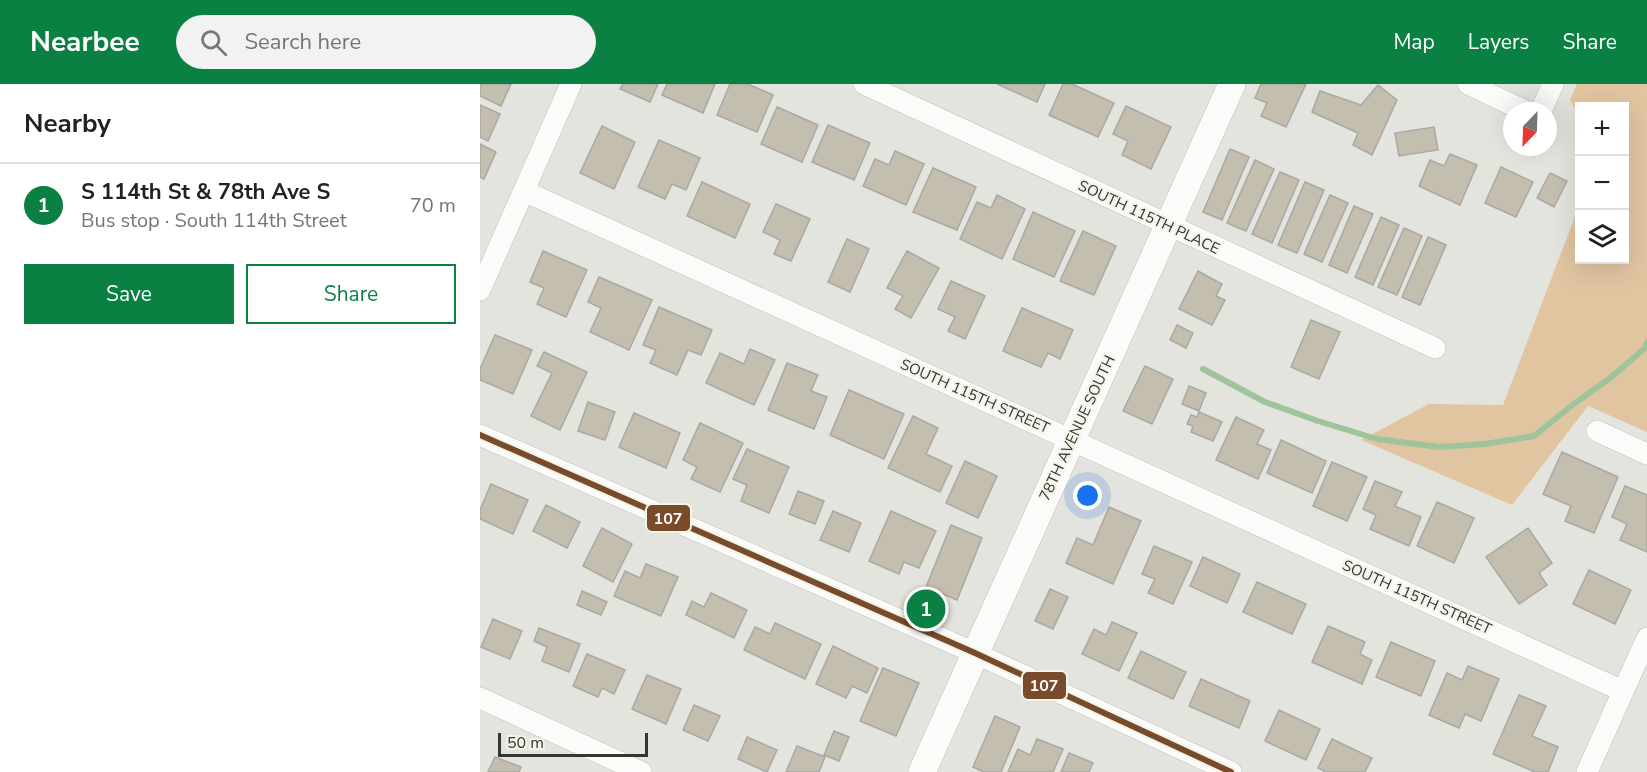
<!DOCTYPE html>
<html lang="en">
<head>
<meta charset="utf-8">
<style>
	:root { --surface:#fff; --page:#f2f2f2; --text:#222; --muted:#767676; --line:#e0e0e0; --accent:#0b8043 }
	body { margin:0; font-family:"Nunito Sans",sans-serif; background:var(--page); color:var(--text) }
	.controls { position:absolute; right:18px; top:18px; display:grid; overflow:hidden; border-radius:0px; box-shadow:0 6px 24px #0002 }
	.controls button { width:54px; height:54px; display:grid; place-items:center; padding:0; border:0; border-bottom:2px solid var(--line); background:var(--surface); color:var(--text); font:30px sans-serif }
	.compass { position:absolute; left:1023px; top:18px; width:54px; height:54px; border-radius:50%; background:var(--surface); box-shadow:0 6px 24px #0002; rotate:203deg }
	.scale { position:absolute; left:18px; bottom:15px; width:150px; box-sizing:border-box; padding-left:6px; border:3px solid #353531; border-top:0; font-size:16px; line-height:21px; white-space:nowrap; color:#353531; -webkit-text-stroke:4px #f3f4ea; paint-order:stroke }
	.you { position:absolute; left:608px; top:412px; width:21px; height:21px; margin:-15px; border:4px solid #fff; border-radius:50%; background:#1a73e8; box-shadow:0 0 0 9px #1a73e833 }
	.badge { display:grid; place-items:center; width:39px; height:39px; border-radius:50%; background:var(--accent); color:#fff; font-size:20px; font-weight:700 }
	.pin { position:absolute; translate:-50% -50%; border:3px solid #fff; box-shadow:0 2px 6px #0006 }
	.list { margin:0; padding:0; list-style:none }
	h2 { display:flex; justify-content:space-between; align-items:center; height:78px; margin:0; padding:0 24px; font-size:26px }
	h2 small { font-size:20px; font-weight:400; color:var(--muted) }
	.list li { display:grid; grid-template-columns:39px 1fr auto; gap:18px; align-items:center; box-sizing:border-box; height:84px; padding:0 24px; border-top:2px solid var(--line) }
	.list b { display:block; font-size:22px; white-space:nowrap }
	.list p { margin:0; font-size:20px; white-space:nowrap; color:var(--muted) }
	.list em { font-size:20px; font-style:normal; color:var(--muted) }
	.actions { display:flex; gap:12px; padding:18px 24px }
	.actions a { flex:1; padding:14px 0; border:2px solid var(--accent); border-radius:0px; text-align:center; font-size:21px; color:var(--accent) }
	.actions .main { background:var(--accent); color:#fff }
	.icon { flex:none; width:33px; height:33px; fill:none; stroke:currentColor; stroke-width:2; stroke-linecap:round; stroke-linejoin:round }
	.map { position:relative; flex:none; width:1167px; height:688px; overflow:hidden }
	header { display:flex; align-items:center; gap:36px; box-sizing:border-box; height:84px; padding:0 30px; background:var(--accent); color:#fff }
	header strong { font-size:28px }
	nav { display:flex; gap:33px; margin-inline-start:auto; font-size:21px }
	.search { width:420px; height:54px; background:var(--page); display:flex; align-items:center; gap:15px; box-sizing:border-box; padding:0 21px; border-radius:33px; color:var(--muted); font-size:22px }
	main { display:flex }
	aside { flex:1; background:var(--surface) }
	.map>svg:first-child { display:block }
	.forest { fill:#e1c5a1 }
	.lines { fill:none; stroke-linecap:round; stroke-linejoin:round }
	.stream { stroke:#9fc49c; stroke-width:6 }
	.building { fill:#c4beae; stroke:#a9a8a4; stroke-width:1.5 }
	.minor-casing { stroke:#bfc0bb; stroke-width:22 }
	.tertiary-casing { stroke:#bfc0bb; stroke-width:28 }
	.minor { stroke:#fbfbfa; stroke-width:21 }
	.tertiary { stroke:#fbfbfa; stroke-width:27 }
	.bus-1-casing { stroke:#f3f4ea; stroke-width:10 }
	.bus-1 { stroke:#7a4b2a; stroke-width:6 }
	.labels { text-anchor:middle; stroke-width:4.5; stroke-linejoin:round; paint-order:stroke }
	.street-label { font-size:15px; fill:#353531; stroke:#f3f4ea }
	.line-badge { stroke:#f3f4ea; stroke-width:2 }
	.badge-label { font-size:16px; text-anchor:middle; font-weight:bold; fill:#fff }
</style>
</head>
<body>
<header>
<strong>Nearbee</strong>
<div class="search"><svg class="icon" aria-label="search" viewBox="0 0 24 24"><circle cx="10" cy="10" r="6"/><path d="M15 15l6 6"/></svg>Search here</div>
<nav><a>Map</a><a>Layers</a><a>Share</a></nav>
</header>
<main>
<aside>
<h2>Nearby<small></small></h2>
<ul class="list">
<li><span class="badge">1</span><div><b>S 114th St &amp; 78th Ave S</b><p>Bus stop · South 114th Street</p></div><em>70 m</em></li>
</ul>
<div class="actions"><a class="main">Save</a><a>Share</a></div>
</aside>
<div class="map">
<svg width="1167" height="688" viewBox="0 0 1167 688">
	<rect width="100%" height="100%" fill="#e4e4de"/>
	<path class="forest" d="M1097,0H1167V348L1108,322L1032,421L881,356L949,320L1023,321L1099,122L1100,176H1144V22H1100L1099,31L1090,16Z"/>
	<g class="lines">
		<path class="stream" d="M723,285L785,318L838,337L897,355L959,363L1005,360L1054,352L1095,319L1129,295L1164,265L1167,258"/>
	</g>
	<g class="building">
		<path d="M0,0H31L21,22L0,12Z"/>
		<path d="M143,0H178L170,18L140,5Z"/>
		<path d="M187,0H235L223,29L182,11Z"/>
		<path d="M250,0H268L293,11L277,48L237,31Z"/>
		<path d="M517,0H565L557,18Z"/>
		<path d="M583,0H592L634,19L618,53L569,31Z"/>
		<path d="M781,0H826L806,43L781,32L787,19L775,14Z"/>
		<path d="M898,1L917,16L892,71L873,61L878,49L832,28L840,7L881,21Z"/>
		<path d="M0,21L20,30L8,57L0,53Z"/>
		<path d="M646,22L691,43L671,85L642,71L648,57L633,50Z"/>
		<path d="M297,23L338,41L322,78L281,60Z"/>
		<path d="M348,41L390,59L374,96L332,78Z"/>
		<path d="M122,42L155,58L134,105L100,89Z"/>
		<path d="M954,43L958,66L919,72L915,49Z"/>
		<path d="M179,56L220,74L206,106L192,100L185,115L158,103Z"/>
		<path d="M0,60L16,68L4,95L0,93Z"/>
		<path d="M750,65L769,73L742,136L723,128Z"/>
		<path d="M415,67L444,80L426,121L383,102L395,75L409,81Z"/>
		<path d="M970,70L997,81L980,121L939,102L950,76L964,82Z"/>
		<path d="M775,76L794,85L766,147L747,139Z"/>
		<path d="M1021,83L1053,98L1036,133L1005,119Z"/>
		<path d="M453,84L496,103L477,146L433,128Z"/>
		<path d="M800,88L819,96L792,159L772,150Z"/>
		<path d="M1070,89L1087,97L1074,123L1057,114Z"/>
		<path d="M222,98L270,120L255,154L207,132Z"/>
		<path d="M825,98L844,106L817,169L798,161Z"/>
		<path d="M517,111L545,125L522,175L480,155L497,118L511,124Z"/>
		<path d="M850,111L868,119L842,178L824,170Z"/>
		<path d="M296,120L330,135L311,177L294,170L300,156L283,148Z"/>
		<path d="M874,122L893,130L867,189L849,181Z"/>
		<path d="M553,128L595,147L574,193L533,175Z"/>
		<path d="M901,133L919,141L893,201L875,193Z"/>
		<path d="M924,144L942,152L917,211L898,203Z"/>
		<path d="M603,147L636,162L614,211L580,197Z"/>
		<path d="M948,153L966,161L940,221L922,213Z"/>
		<path d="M367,155L389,165L370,208L348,198Z"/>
		<path d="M63,167L107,186L86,233L57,220L64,204L50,198Z"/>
		<path d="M427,167L459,184L431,234L415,225L423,212L407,204Z"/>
		<path d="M718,187L742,200L736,212L745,216L732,241L699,225Z"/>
		<path d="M119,193L172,216L149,266L110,248L121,224L108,218Z"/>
		<path d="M471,197L505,212L485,255L468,247L475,233L458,225Z"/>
		<path d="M179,223L232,246L221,271L208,266L197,291L170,279L176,266L163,261Z"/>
		<path d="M542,224L593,246L580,275L568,269L561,283L523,267Z"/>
		<path d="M831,236L860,248L839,295L811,283Z"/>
		<path d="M697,241L713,249L706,264L690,256Z"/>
		<path d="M15,251L52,266L33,310L0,296V285Z"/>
		<path d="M270,265L295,276L274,321L226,299L240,269L264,280Z"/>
		<path d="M64,268L107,288L80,346L51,332L72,289L57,282Z"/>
		<path d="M307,279L338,291L331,307L347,313L334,345L288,326Z"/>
		<path d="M665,282L693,295L672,340L643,327Z"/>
		<path d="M709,302L726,309L719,327L702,320Z"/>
		<path d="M369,306L424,330L404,375L350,351Z"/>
		<path d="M108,318L135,328L125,356L98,347Z"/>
		<path d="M719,328L742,338L733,357L711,348L713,342L707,340L711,331L717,333Z"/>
		<path d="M154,329L200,349L186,384L139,363Z"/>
		<path d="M433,332L458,344L446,370L472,382L460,408L408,384Z"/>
		<path d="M756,333L784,346L777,360L791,366L778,395L736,376Z"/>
		<path d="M220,339L263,359L240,408L211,395L217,383L203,376Z"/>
		<path d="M801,356L846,377L832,409L787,389Z"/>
		<path d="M267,365L309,383L289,429L261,417L267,401L253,395Z"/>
		<path d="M1082,368L1138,393L1114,449L1085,437L1091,422L1063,410Z"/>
		<path d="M485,377L517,392L498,434L466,419Z"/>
		<path d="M852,378L887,393L867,437L833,422Z"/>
		<path d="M895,397L922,408L915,422L941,433L929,462L890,445L896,431L883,425Z"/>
		<path d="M11,400L48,416L33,450L0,435V426Z"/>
		<path d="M1145,402L1167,411V468L1140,456L1147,440L1132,433Z"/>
		<path d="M318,407L344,417L335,440L309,430Z"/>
		<path d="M957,418L994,434L974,479L937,462Z"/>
		<path d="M66,421L100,438L87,464L53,447Z"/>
		<path d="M629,423L661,437L633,500L586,479L597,454L613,461Z"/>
		<path d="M353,427L381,439L369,468L340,456Z"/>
		<path d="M411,427L456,447L439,484L424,478L419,490L389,477Z"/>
		<path d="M471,441L502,454L477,516L446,503Z"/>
		<path d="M122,444L152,460L133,498L103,482Z"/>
		<path d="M1048,444L1072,479L1059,489L1067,501L1039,520L1006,473Z"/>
		<path d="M674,462L712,478L693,520L668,509L675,495L662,490Z"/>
		<path d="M723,473L760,490L747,519L710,502Z"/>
		<path d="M166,480L198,493L181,532L134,512L145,487L160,494Z"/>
		<path d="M1109,486L1151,506L1135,540L1093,520Z"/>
		<path d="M777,498L826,520L812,550L763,528Z"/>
		<path d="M570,505L588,513L573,545L555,537Z"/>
		<path d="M102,507L127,518L121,531L97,521Z"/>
		<path d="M231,509L267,526L254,554L206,531L212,517L224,523Z"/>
		<path d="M13,535L42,547L30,575L1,563Z"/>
		<path d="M632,538L657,549L639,587L602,570L614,545L626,551Z"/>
		<path d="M295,539L341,560L325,595L264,566L275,543L290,550Z"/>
		<path d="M848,542L885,558L880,570L892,576L882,600L832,578Z"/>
		<path d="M59,544L100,560L89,588L62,577L67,563L54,557Z"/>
		<path d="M911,558L955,577L941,612L896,593Z"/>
		<path d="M353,562L398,584L387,609L372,602L366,614L336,600Z"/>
		<path d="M661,567L706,588L693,615L648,594Z"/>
		<path d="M107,570L145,586L134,610L122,604L118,613L93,602Z"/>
		<path d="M988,582L1019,595L1001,637L985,630L979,644L949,631L967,589L982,596Z"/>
		<path d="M403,584L439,599L416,652L380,637Z"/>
		<path d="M167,591L201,605L186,640L152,625Z"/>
		<path d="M721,595L770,617L759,644L709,622Z"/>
		<path d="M1039,611L1066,622L1052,652L1078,663L1068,688H1055L1013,670Z"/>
		<path d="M214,621L240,632L228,657L203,646Z"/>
		<path d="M799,626L840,645L826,676L785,657Z"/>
		<path d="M515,632L540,643L521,688H504L493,683Z"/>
		<path d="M354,647L369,653L359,677L344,671Z"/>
		<path d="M267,653L297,666L287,688L258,675Z"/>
		<path d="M557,655L583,665L573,688H528L538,665L550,671Z"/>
		<path d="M852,655L892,674L885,688H846L838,684Z"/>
		<path d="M317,662L345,673L339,688H306Z"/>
		<path d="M589,669L613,679L609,688H581Z"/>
		<path d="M15,673L41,683L39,688H8Z"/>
	</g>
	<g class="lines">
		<defs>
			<g id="minor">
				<path d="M384,0L955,264"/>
				<path d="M988,0L1045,27"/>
				<path d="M1061,27L1073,0"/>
				<path d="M44,107L1143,607"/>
				<path d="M0,206L91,0"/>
				<path d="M1117,347L1167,370"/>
				<path d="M0,351L495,569L751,688"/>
				<path d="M0,614L161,688"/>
				<path d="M1107,688L1167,554"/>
			</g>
			<path id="tertiary" d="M442,688L752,0"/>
		</defs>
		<use href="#minor" class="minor-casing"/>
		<use href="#tertiary" class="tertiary-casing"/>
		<use href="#minor" class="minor"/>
		<use href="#tertiary" class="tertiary"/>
		<defs>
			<path id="bus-1" d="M0,351L495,569L751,688"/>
		</defs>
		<use href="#bus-1" class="bus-1-casing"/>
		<use href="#bus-1" class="bus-1"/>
	</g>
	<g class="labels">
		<g class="street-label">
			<text transform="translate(669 133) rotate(25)" y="5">SOUTH 115TH PLACE</text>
			<text transform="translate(495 312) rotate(24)" y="5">SOUTH 115TH STREET</text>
			<text transform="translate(597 344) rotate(-65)" y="5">78TH AVENUE SOUTH</text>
			<text transform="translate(937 513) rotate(24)" y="5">SOUTH 115TH STREET</text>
		</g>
	</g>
	<g class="line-badge">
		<rect x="166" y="420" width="45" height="28" rx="6" fill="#7a4b2a"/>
		<rect x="542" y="587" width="45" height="29" rx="6" fill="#7a4b2a"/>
	</g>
	<g class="badge-label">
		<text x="188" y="440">107</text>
		<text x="564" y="607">107</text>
	</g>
</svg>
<div class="controls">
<button>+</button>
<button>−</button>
<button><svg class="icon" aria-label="layers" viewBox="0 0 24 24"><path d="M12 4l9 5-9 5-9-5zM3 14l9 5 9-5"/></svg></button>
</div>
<svg class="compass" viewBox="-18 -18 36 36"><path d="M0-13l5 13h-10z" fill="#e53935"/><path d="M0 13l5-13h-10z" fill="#767676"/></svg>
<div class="scale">50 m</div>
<div class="you"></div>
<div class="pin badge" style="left:446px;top:525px">1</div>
</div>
</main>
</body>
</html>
